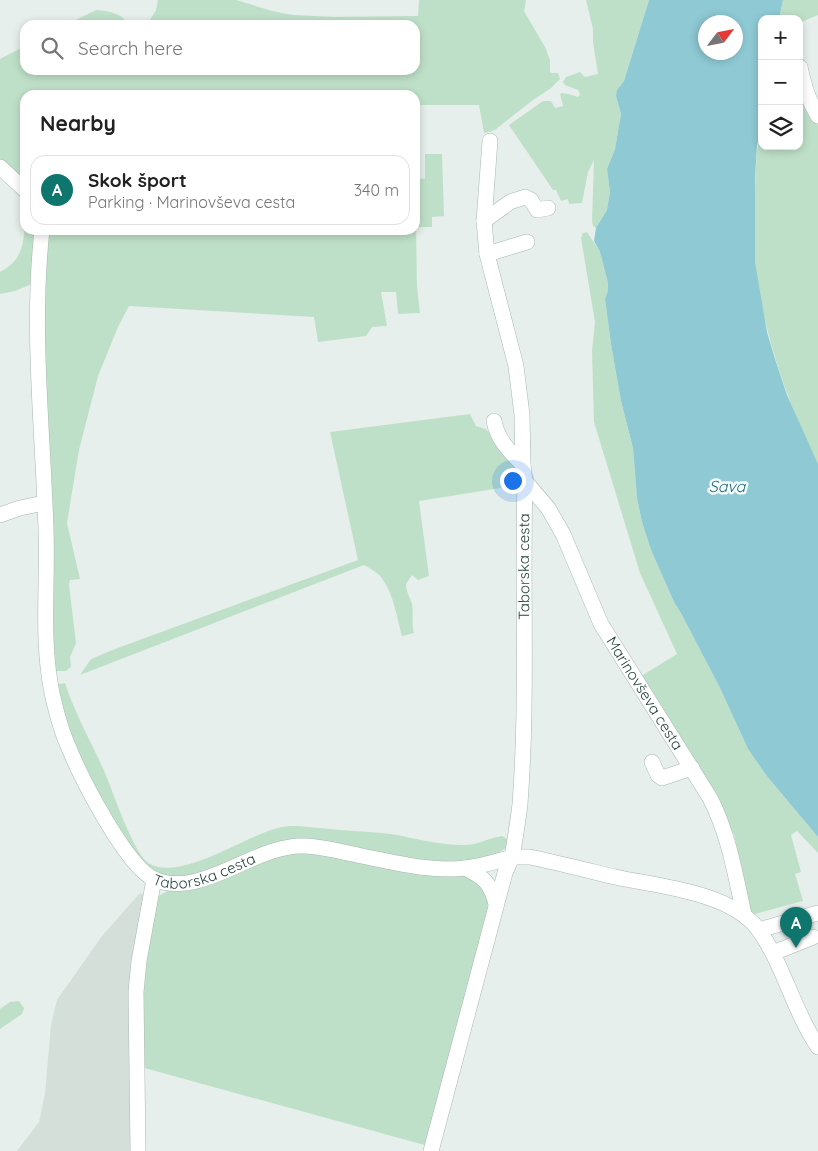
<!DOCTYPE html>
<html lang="en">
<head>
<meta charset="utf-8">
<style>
	:root { --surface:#fff; --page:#f2f2f2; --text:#222; --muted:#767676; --line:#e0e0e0; --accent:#0f766e }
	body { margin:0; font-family:Quicksand,sans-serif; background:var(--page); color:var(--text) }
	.controls { position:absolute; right:15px; top:15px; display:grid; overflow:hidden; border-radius:10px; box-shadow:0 2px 8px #0003 }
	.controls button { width:45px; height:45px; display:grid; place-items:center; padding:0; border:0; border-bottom:1px solid var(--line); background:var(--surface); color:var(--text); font:25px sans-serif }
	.compass { position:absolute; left:698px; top:15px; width:45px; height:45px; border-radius:50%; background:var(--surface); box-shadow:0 2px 8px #0003; rotate:58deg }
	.you { position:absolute; left:512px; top:480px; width:18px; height:18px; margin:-12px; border:4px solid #fff; border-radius:50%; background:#1a73e8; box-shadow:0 0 0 8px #1a73e833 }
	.badge { display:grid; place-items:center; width:32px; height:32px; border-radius:50%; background:var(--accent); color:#fff; font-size:16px; font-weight:700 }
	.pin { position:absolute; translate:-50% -41px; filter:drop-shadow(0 1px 2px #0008) }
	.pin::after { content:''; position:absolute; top:26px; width:18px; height:15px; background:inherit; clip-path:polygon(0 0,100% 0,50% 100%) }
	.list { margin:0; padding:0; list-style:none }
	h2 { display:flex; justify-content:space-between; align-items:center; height:65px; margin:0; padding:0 20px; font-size:21px }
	h2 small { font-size:16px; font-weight:400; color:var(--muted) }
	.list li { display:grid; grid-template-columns:32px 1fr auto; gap:15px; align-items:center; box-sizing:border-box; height:70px; margin:0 10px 10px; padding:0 10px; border:1px solid var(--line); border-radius:15px }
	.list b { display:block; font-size:19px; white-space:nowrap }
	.list p { margin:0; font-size:16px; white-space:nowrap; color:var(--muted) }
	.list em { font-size:16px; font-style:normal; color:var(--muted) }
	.icon { flex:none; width:28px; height:28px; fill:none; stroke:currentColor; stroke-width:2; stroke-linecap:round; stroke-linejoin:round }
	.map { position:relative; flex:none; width:818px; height:1151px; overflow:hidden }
	.search { position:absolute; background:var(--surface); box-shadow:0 2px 8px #0003; left:20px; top:20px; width:400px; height:55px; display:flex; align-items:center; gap:12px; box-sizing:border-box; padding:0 18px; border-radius:15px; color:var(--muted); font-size:19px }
	.panel { position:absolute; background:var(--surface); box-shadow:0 2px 8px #0003; left:20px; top:90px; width:400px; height:145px; border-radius:15px }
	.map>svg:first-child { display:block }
	.built { fill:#d4dfda }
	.green { fill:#bfe0c8 }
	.water { fill:#8ec9d4; fill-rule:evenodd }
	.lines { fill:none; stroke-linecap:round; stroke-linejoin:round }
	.minor-casing { stroke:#a8b8b2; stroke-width:16 }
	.minor { stroke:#fff; stroke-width:15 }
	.labels { text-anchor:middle; stroke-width:5; stroke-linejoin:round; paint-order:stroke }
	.street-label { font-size:15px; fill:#24423a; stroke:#f7fbf9 }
	.water-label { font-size:16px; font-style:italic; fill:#1c6f80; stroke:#f7fbf9 }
</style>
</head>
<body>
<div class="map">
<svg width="818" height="1151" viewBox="0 0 818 1151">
	<rect width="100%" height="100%" fill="#e6efeb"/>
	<path class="built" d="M140,893L147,896L135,1151H17L39,1122L45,1094L51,1025L57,1000L102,936Z"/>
	<g class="green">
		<path d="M158,0H236L272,11L293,15L335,17L418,16L419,0H526L524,11L545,47L550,60V72L552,73H558L560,79L551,88L533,100L496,129L492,131L484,133L479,105H415V95H25V184L0,162V59L25,46V70H415V25H147L156,10Z"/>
		<path d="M586,0H649L624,81L620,86L616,96L621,114L615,149L607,169L610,192L607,210L596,228L593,226L592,220L594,160L588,172L582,203L569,204L568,199L561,201L556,190H553L509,125L543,101H551L555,108L563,106L560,94L562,93L568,94L578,97L580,95L578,90L565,85L563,82L566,77L580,72L585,77L598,74L593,42V29Z"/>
		<path d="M783,0H818V15L799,23V19H779Z"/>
		<path d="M96,10C109,11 122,13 129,25H66Z"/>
		<path d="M801,96L812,118L818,125V464C786,400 763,333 755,262C753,244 755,224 755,205C755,178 755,153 762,126V146H799V97Z"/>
		<path d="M425,154H442L444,216L432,217V227H416L417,286L420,313L398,314L396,292H381L387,326L372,327L366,336L318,342L314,317L129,306L118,327L98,376L79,450L67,523L80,579L70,580L69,585L76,643L70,657L71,667L66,671H54L45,410V230H415V178L425,179Z"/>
		<path d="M25,219V230H37L32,284L15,291L0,294V272C23,260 24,243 25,219Z"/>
		<path d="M587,232L600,252L608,283V291L605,299L611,344L621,401L633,448L637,498L642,522L651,550L674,602L682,615L720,688L748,749L766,775L818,837V853L797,831L791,835L801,872L795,874L803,901L751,915L734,834L732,833L638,678L677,654L640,573L594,422L592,351L595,322L581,238L583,233Z"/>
		<path d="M470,414L476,426L485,429L493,435L518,465L520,485L419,501L429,576L418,580L412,575L406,584C406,592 410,597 412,604C414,614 411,623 414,633L402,636C397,619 394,595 383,580C379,573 371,569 364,565L80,675L91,659L115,649L358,560L330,432Z"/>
		<path d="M65,683C75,714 92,743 105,773C113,791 134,856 150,864C182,881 245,836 278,828C292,824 305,827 319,828C343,831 367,831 391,834C415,838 437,845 462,845C476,846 488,838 502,836L507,839L508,843L506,848L496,854L466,862H431L318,842L198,876H158L123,841L67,733L55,685Z"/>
		<path d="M287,851L461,872L479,880L491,906L428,1146L141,1067L138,1014L153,909L159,896L169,890Z"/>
		<path d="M19,1001L24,1008L22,1014L0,1029V1009L10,1002Z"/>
	</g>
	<path class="water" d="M649,0H783L779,19H762V126L757,146L755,177V262L767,332L775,359L787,395L818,464V837L766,775L748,749L720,688L682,615L674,602L651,550L642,522L637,498L633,448L621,401L611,344L605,299L608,291V283L600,252L594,241L596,228L607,210L610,192L607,169L615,149L621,114L616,96L617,90L624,81ZM706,22H736V52H706Z"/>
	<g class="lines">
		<defs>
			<g id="minor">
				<path d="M800,67C804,85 808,100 818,116"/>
				<path d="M0,167L25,190"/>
				<path d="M484,221L510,202L525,197L531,200L537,210L548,208"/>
				<path id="s1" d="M42,230C31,330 43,430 46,530C48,584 41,639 52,693C56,711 61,731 69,748C81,778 126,866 154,879C201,900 256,843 305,846C325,847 343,852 362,856C396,863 432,872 466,868C482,866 497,861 512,857C515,839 518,822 520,804C528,697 522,588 525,481L523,465L522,415L516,366L487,254L484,221L490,141"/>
				<path d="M487,254L527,242"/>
				<path d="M494,421C497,439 510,452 523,465"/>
				<path id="s2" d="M525,481L548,508L563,534L601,624L710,798C729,835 735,874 744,914"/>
				<path d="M0,515L20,508L44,503"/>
				<path d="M652,762L658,775L662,778L692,768"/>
				<path d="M465,868C484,877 491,884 496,904"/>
				<path d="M759,930L818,913"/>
				<path d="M773,953L813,937"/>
				<path d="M138,1151L136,992L139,961L154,879"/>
				<path d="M431,1151L505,873L512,857H530C558,863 586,870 615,877C658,886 730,892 758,929C784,965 793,1010 818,1047"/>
			</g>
		</defs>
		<use href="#minor" class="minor-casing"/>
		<use href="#minor" class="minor"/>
	</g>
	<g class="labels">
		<g class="street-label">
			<text dy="5" stroke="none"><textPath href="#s1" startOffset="1339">Taborska cesta</textPath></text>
			<text dy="5" stroke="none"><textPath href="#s2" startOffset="245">Marinovševa cesta</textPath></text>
			<text dy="5" stroke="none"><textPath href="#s1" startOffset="732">Taborska cesta</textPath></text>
		</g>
		<g class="water-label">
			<text x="727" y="492">Sava</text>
		</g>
	</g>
</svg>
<div class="controls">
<button>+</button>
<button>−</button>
<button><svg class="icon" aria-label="layers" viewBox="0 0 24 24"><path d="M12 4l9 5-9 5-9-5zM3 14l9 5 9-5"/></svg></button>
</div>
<svg class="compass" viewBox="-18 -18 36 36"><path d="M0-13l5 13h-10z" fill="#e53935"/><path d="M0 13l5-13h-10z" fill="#767676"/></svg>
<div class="you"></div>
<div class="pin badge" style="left:796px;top:948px">A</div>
<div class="search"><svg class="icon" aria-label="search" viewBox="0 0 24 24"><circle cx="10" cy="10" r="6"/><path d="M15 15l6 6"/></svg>Search here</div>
<section class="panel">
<h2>Nearby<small></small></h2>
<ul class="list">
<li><span class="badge">A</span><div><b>Skok šport</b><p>Parking · Marinovševa cesta</p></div><em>340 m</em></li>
</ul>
</section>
</div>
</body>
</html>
